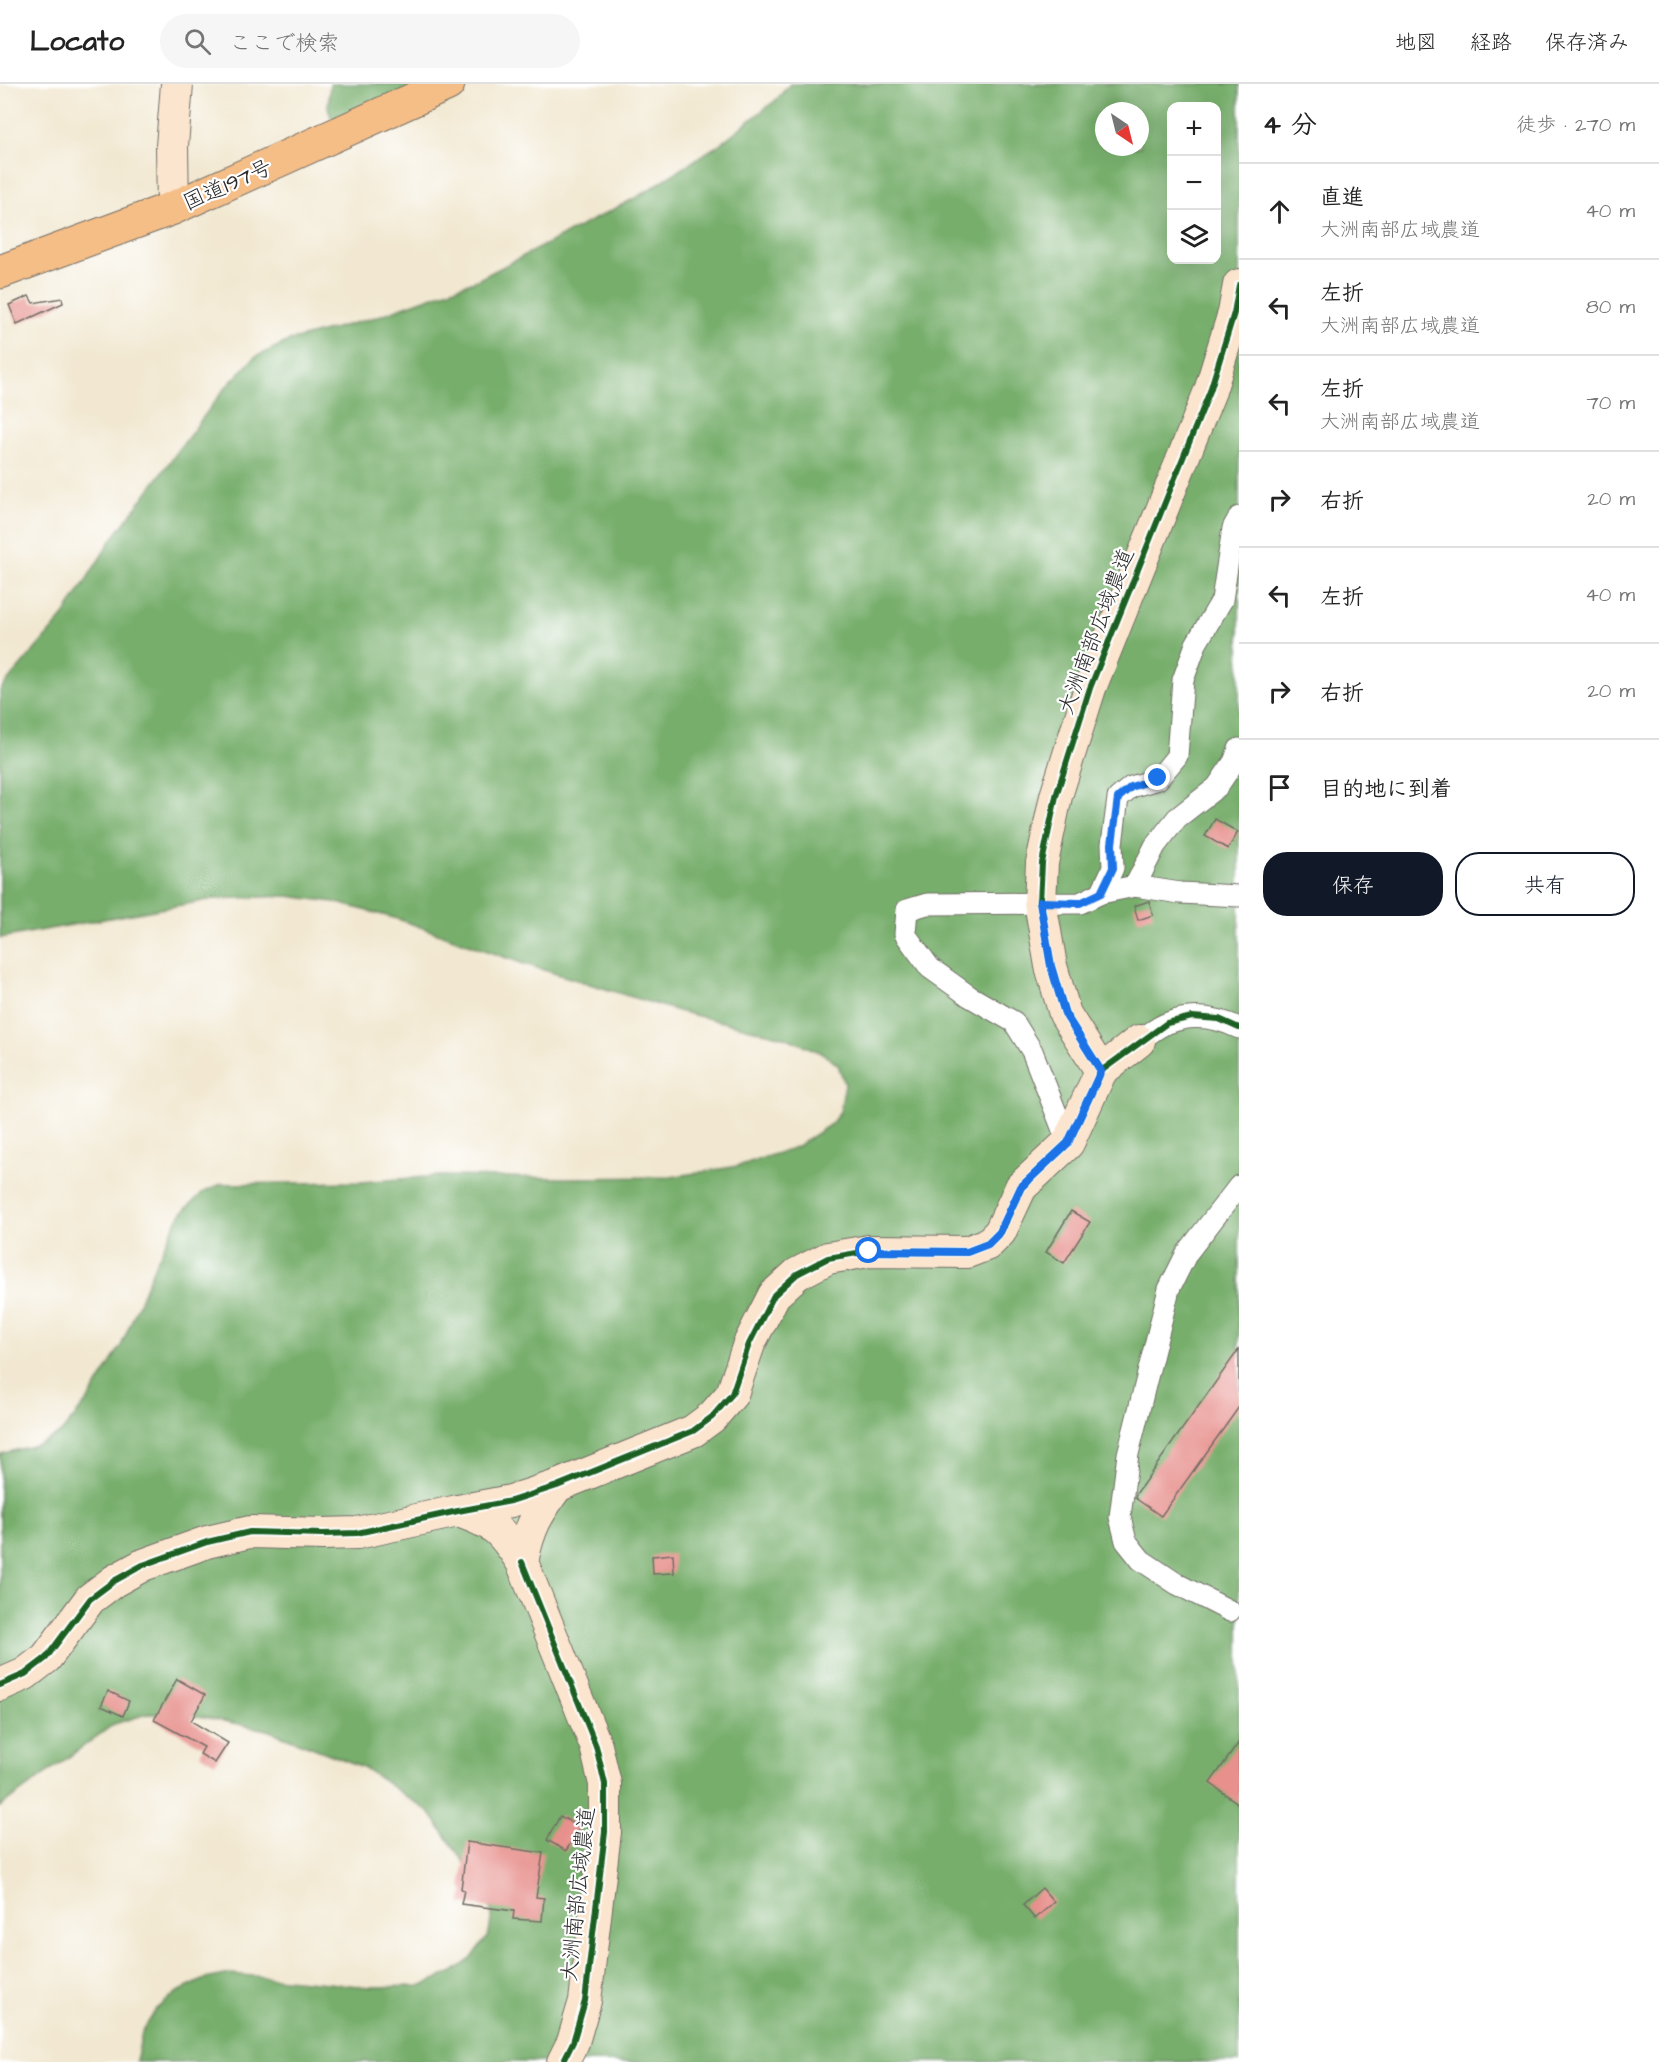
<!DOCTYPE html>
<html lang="ja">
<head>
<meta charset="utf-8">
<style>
	:root { --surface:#fff; --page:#f6f6f6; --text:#222; --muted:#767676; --line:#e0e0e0; --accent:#111827 }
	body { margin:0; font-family:"Architects Daughter","Klee One",sans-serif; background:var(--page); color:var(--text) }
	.controls { position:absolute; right:18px; top:18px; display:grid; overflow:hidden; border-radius:12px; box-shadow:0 6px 24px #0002 }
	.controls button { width:54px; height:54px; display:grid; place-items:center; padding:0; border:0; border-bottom:2px solid var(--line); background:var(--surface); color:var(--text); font:30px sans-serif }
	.compass { position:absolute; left:1095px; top:18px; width:54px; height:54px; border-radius:50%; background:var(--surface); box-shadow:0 6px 24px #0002; rotate:145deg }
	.stop { position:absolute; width:18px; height:18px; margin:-14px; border:4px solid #1a73e8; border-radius:50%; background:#fff }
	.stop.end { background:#1a73e8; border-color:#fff; box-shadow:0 2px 6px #0008 }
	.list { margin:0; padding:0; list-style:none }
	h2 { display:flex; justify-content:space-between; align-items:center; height:78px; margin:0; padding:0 24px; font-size:26px }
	h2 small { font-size:20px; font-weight:400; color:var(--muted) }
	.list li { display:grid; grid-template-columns:39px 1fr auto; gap:18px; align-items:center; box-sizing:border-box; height:96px; padding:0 24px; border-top:2px solid var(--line) }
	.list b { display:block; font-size:22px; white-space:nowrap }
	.list p { margin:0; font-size:20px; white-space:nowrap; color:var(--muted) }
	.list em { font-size:20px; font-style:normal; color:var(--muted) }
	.actions { display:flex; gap:12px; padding:18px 24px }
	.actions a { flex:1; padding:14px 0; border:2px solid var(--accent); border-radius:24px; text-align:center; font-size:21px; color:var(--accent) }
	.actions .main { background:var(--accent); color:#fff }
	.icon { flex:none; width:33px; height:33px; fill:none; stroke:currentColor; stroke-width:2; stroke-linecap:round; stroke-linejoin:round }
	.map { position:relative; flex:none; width:1239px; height:1978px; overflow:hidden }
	header { display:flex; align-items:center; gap:36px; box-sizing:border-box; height:84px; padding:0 30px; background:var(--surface); border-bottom:2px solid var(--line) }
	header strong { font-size:28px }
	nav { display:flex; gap:33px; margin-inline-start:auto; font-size:21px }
	.search { width:420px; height:54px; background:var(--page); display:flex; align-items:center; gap:15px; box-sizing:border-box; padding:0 21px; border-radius:33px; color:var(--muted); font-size:22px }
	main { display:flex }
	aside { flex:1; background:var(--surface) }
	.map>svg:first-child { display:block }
	.forest { fill:#77ae6c; stroke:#516c4c; stroke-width:1.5; fill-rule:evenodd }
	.building { fill:#e7908c }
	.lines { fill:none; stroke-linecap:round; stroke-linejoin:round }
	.street-casing { stroke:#716d65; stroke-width:23 }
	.secondary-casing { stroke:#716d65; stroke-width:34 }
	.highway-casing { stroke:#716d65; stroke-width:35 }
	.street { stroke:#fff; stroke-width:21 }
	.secondary { stroke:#fbe5cf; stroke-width:32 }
	.highway { stroke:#f6be87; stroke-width:33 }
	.cycleway-casing { stroke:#fff; stroke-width:10 }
	.cycleway { stroke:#1b5e20; stroke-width:6 }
	.route { stroke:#1a73e8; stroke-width:8 }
	.labels { text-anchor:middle; stroke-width:4.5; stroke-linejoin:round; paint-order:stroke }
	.street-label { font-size:22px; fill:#2b2b2b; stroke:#fff }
</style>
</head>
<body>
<header>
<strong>Locato</strong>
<div class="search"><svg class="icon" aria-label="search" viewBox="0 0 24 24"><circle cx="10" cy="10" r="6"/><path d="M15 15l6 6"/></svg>ここで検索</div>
<nav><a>地図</a><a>経路</a><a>保存済み</a></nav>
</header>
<main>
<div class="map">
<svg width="1239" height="1978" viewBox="0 0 1239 1978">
	<rect width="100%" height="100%" fill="#fff"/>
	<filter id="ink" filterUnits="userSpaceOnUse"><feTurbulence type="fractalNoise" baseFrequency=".0167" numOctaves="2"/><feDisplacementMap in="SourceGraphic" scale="12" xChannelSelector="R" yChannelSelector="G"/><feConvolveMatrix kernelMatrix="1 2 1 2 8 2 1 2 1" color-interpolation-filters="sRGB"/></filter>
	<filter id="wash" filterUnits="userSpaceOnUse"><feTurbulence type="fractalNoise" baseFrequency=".008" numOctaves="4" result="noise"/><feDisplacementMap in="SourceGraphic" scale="24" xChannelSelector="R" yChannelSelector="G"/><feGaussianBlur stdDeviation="1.35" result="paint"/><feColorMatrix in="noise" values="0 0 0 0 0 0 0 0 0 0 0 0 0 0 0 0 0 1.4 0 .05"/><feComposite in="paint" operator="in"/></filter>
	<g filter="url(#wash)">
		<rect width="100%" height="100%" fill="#f2e8d1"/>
		<g class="forest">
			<path d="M330,0H440L332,37L328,24Z"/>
			<path d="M790,0H1239V1978H136L142,1948L156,1926L176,1909L205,1895L231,1890L370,1903L420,1902L453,1888L472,1874L489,1850L492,1829L475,1794L429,1728L363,1683L267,1646L199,1632L147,1630L114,1640L0,1723V1370L40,1360L61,1349L88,1316L121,1262L156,1178L180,1131L202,1109L221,1100L361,1098L439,1092L568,1094L671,1093L738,1082L796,1063L831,1040L840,1028L845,1000L838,981L822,969L787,954L678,927L521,879L398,835L334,818L287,812L214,815L0,854V606L63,533L110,458L225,304L255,273L289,257L376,233L477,196L639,112L717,62L776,16ZM1172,22H1216V176H1172ZM1104,27H1140V63H1104Z"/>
		</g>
		<g id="blocks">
			<g class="building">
				<path d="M29,212L33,219L62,214L63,219L17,240L9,221Z"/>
				<path d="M1215,735L1238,748L1228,765L1205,752Z"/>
				<path d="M1149,817L1153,831L1138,836L1134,822Z"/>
				<path d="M1071,1127L1090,1138L1064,1179L1046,1168Z"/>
				<path d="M1239,1265V1323L1161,1432L1135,1414L1136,1410Z"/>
				<path d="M673,1470L674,1489L653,1490L652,1472Z"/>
				<path d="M177,1595L205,1611L191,1637L228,1659L215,1679L200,1670L204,1663L154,1636Z"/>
				<path d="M108,1607L129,1617L123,1632L101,1622Z"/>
				<path d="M1239,1658V1720L1210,1699Z"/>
				<path d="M560,1732L580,1743L566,1767L547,1756Z"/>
				<path d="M467,1758L543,1769L536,1813L544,1814L542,1837L513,1835L514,1827L461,1820L464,1806L461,1805Z"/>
				<path d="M1042,1804L1054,1818L1035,1835L1023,1821Z"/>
			</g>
		</g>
	</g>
	<g filter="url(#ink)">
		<use href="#blocks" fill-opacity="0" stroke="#716d65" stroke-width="1.5"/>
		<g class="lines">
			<defs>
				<g id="street">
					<path d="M1135,802L1155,762L1177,734L1217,703L1234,678L1239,665"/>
					<path d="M1101,809L1113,784L1112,760L1118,714L1131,703L1158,695L1177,672L1183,596L1196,560L1222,516L1233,444L1239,433"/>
					<path d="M1139,957C1148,951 1158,942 1168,939C1193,929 1216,933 1239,944"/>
					<path d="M1068,1059L1032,967L1014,938L969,912L930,884L905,850L907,826L927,820L1080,819L1101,809L1135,802L1180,809L1239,812"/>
					<path d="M1230,1527L1177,1500L1141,1476L1126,1457L1120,1433L1128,1370L1169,1205L1187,1169L1239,1102"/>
				</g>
				<g id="secondary">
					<path d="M173,124L172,62L177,0"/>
					<path d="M1101,987L1065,930L1051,882L1040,818L1042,779L1056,712L1090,604L1210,307L1234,229L1239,201"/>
					<path d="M458,1427C495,1440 500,1444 522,1478C529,1443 537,1430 557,1402"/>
					<path d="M522,1478L596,1662L605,1700V1748L585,1917L573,1958L563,1978"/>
					<path d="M0,1601L25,1590L46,1574L90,1515L114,1497L143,1481L207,1458L250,1448L323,1450L357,1449L458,1427L511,1417L557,1402L693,1347L712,1333L732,1310L749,1260L774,1211L797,1190L828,1174L869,1167L967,1168L988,1160L1000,1148L1021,1103L1068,1059L1101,987L1139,957"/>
				</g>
				<path id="highway" d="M0,188L173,124L448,0"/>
			</defs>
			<use href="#street" class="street-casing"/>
			<use href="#secondary" class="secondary-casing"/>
			<use href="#highway" class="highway-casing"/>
			<use href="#street" class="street"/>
			<use href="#secondary" class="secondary"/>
			<use href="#highway" class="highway"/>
			<defs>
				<g id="cycleway">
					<path d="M1101,987L1065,930L1051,882L1040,818L1042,779L1056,712L1090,604L1210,307L1234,229L1239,201"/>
					<path d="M522,1478L596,1662L605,1700V1748L585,1917L573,1958L563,1978"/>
					<path d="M0,1601L25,1590L46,1574L90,1515L114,1497L143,1481L207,1458L250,1448L323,1450L357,1449L458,1427L511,1417L557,1402L693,1347L712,1333L732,1310L749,1260L774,1211L797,1190L828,1174L869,1167L967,1168L988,1160L1000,1148L1021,1103L1068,1059L1101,987L1167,939L1192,933L1219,935L1239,944"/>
				</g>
			</defs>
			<use href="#cycleway" class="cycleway-casing"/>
			<use href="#cycleway" class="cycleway"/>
		</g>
	</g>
	<g class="lines" filter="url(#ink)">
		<path class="route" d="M869,1167L967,1168L988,1160L1000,1148L1021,1103L1068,1059L1101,987L1065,930L1051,882L1040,818L1080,819L1101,809L1113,784L1112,760L1118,714L1131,703L1158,694"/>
	</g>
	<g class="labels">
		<g class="street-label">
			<text transform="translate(227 100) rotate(-24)" y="8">国道197号</text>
			<text transform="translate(1095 547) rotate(-69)" y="8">大洲南部広域農道</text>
			<text transform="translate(577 1810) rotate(-84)" y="8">大洲南部広域農道</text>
		</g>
	</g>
</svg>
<div class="controls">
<button>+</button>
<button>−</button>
<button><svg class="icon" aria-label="layers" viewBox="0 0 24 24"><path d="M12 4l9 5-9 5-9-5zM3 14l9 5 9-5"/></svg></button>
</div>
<svg class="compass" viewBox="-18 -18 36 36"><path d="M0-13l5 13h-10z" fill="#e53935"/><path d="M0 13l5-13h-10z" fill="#767676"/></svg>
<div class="stop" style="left:869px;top:1167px"></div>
<div class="stop end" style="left:1158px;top:694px"></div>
</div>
<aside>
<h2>4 分<small>徒歩 · 270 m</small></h2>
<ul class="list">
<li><svg class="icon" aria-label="ahead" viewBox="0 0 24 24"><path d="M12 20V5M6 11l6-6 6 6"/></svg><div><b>直進</b><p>大洲南部広域農道</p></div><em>40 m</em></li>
<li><svg class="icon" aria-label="left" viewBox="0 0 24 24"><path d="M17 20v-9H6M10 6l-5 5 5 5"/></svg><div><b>左折</b><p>大洲南部広域農道</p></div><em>80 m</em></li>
<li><svg class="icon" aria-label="left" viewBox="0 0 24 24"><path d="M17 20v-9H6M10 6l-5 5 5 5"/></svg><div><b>左折</b><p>大洲南部広域農道</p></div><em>70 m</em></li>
<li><svg class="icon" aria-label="right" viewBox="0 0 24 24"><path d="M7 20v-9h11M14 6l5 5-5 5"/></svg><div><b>右折</b></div><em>20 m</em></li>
<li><svg class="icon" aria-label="left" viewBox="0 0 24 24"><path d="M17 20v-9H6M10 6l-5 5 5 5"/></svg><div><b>左折</b></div><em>40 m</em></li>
<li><svg class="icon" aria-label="right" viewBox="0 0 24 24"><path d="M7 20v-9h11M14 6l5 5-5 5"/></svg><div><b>右折</b></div><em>20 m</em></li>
<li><svg class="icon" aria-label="arrive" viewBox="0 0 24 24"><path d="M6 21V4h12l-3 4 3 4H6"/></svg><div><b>目的地に到着</b></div></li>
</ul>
<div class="actions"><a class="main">保存</a><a>共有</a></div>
</aside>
</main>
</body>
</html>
